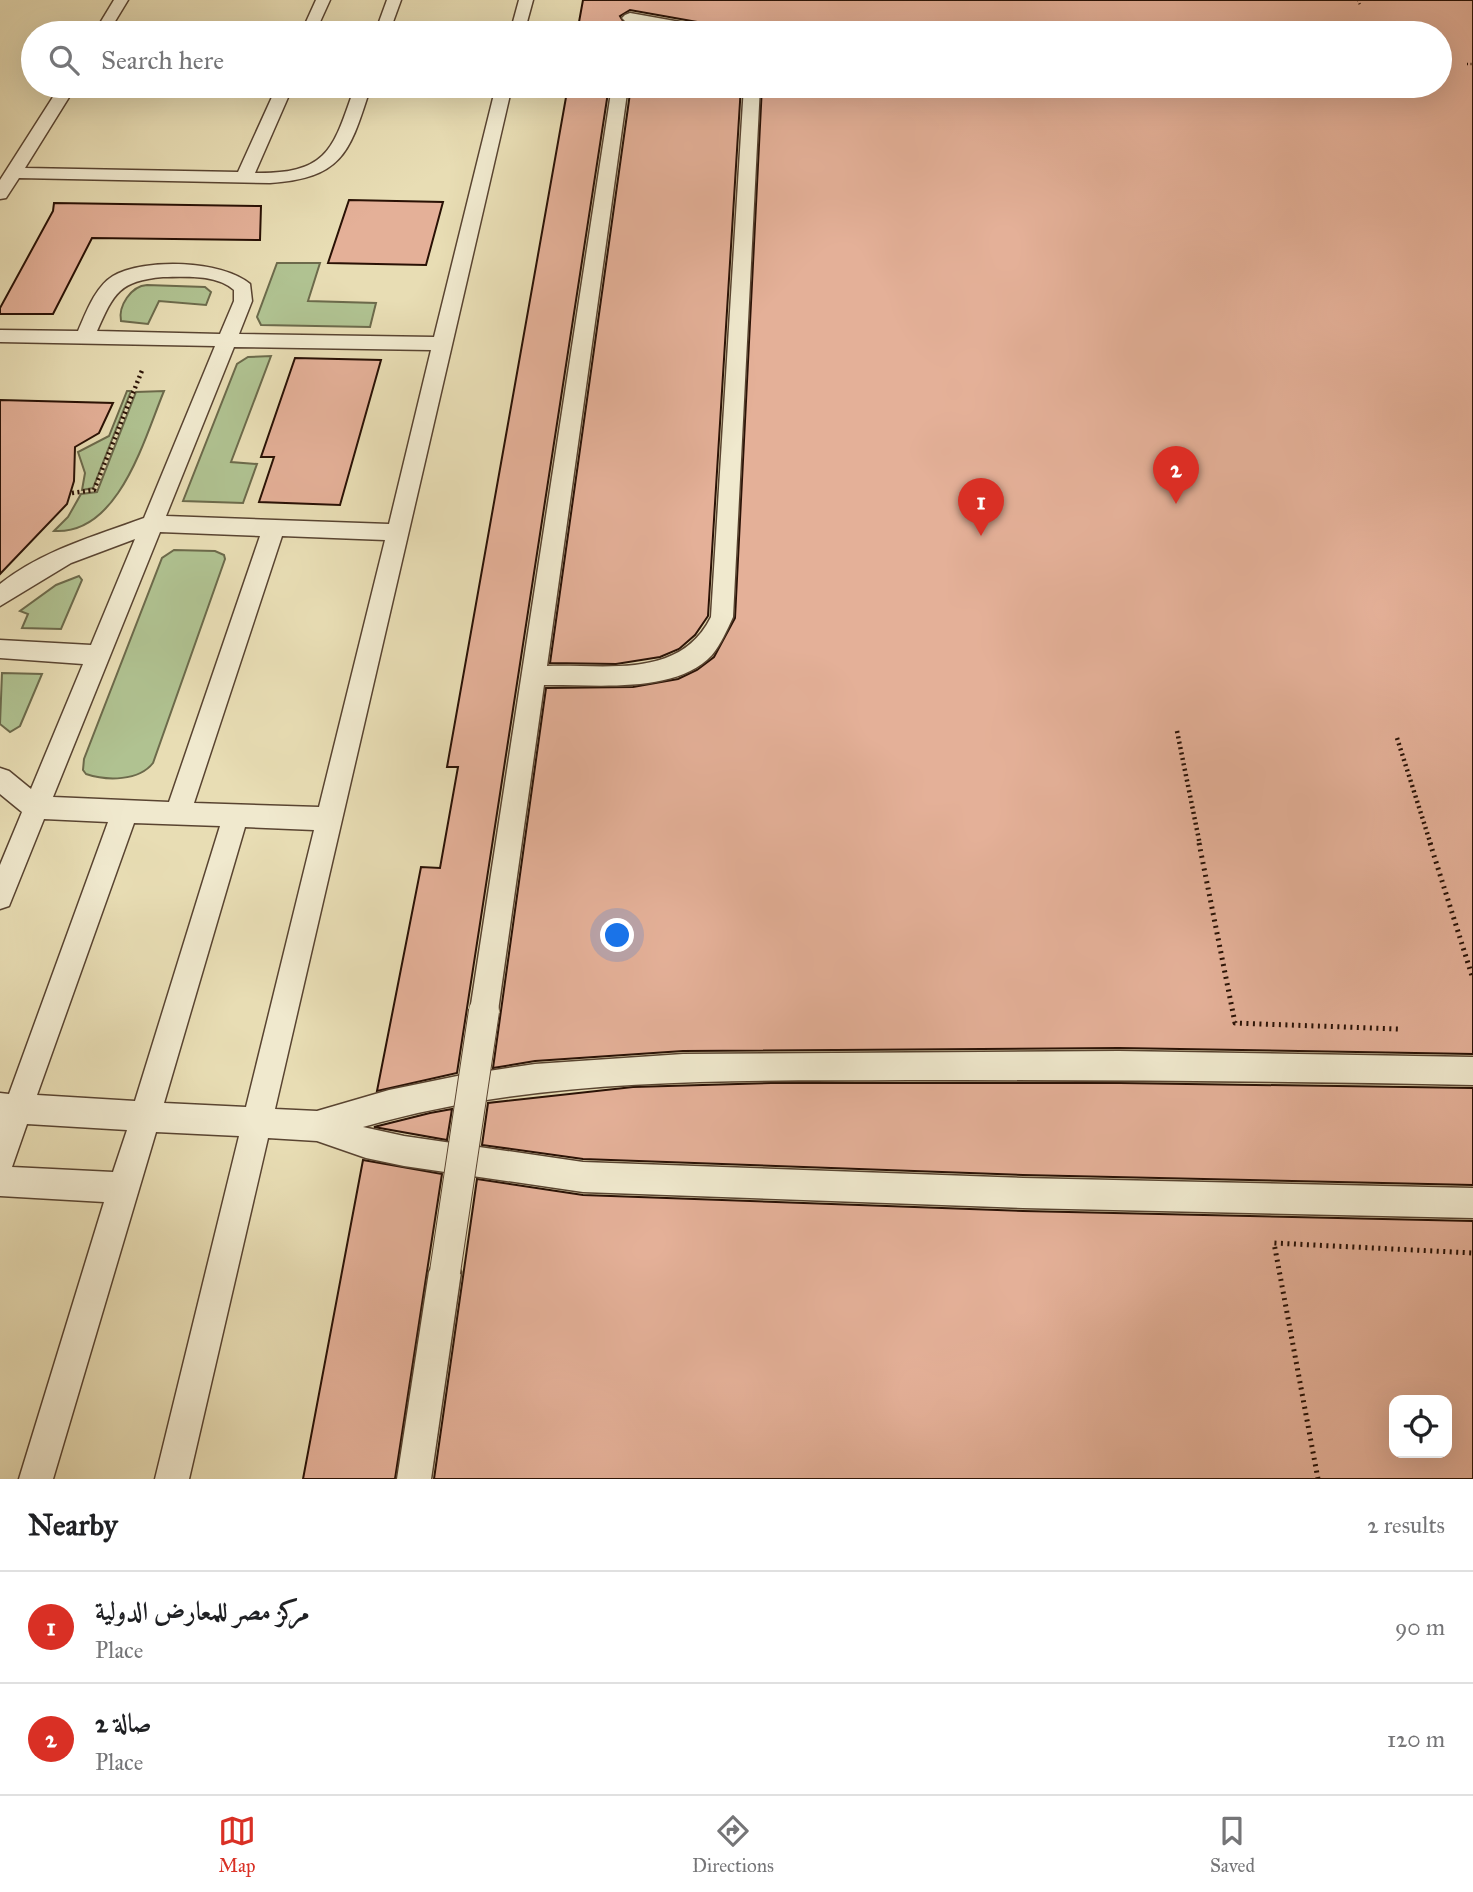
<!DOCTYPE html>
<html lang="en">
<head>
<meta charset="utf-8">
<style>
	:root { --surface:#fff; --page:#f6f6f6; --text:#202124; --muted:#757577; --line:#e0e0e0; --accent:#d93025 }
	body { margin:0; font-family:"IM FELL Great Primer",Amiri,serif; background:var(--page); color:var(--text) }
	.controls { position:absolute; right:21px; bottom:21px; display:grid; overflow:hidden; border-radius:14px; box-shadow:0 7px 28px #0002 }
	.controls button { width:63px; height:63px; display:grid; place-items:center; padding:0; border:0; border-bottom:2px solid var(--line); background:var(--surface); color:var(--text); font:35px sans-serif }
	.you { position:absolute; left:618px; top:936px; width:24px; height:24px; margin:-18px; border:5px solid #fff; border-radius:50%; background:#1a73e8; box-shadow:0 0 0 10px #1a73e833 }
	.badge { display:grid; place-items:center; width:46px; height:46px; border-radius:50%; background:var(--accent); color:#fff; font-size:23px; font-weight:700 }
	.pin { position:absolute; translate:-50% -58px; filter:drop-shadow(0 2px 4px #0008) }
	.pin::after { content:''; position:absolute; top:37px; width:24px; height:21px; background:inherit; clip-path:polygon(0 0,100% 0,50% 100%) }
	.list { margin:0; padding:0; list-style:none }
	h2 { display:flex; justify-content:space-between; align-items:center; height:91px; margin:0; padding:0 28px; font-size:30px }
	h2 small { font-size:23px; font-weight:400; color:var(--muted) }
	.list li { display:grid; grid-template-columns:46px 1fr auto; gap:21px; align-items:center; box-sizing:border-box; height:112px; padding:0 28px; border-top:2px solid var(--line) }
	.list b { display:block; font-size:26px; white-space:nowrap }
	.list p { margin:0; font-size:23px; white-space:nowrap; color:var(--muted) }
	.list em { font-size:23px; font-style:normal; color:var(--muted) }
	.icon { flex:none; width:38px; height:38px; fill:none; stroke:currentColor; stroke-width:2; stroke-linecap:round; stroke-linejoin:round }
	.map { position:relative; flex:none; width:1473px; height:1479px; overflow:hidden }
	.search { position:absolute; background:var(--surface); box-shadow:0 7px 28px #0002; left:21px; right:21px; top:21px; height:77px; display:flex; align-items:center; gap:18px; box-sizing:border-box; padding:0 24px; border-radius:38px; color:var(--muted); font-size:26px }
	.sheet { height:315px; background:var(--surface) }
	nav { display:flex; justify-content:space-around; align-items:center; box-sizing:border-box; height:98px; border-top:2px solid var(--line); background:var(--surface); font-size:19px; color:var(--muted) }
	nav a { display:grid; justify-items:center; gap:4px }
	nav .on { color:var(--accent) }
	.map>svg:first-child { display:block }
	.green { fill:#b0c291; stroke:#6c6a4b; stroke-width:2 }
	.building { fill:#e4b098; stroke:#291105; stroke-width:2; fill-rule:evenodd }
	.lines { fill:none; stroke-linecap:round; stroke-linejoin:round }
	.service-casing { stroke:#594431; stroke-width:3 }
	.path-far2 { stroke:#291105; stroke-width:2.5; stroke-dasharray:1 2.5; stroke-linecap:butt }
	.path-far1 { stroke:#291105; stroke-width:4.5; stroke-dasharray:2 3.5; stroke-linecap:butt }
	.path { stroke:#291105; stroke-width:5; stroke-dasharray:2 4.5; stroke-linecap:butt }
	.service { fill:#f0e9ce; fill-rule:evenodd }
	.service-bridge-casing { stroke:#594431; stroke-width:32; stroke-linecap:butt }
	.service-bridge { stroke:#f0e9ce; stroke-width:30 }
</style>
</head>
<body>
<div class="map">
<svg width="1473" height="1479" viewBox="0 0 1473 1479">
	<rect width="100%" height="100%" fill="#e8ddb4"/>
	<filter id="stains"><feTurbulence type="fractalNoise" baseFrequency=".00286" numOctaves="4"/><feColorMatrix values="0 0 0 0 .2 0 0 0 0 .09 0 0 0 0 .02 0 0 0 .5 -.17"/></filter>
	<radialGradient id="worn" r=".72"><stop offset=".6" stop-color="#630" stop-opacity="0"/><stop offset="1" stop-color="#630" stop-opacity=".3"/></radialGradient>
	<g class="green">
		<path d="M277,263H320L308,301L376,303L370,327L261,325L257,317Z"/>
		<path d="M147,285L205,287L211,292L206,305L159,301L148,324L121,321C118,306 131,286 147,285Z"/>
		<path d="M271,356L231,462L257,464L243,503L183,501L237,364L248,357Z"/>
		<path d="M127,391H131L93,488L82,490L85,473L78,452L109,436Z"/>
		<path d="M164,391C144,439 119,535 54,531L68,517L81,494L97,492L136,392Z"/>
		<path d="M174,550L215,551L224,555L225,559L153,763C139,781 107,781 86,774L83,770L84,759L162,558Z"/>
		<path d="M79,576L82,580L61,629L22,628L28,614L20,611L56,585Z"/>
		<path d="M2,673L42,674L20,726L10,732L0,724Z"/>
	</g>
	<g class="building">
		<path d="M583,0H1473V1054L1119,1048L683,1051L535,1061L493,1068L546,688L633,687L678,679L697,670L714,657L735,618L762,86H1440V33H724L714,25L630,10L620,16L625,24L677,33H577Z"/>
		<path d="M568,86H609L457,1073L377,1091L421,867L440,868L458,767H447Z"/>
		<path d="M631,86H741L708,616L695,635L679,649L660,657L616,664L550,663Z"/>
		<path d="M349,200L443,202L426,265L328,263Z"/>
		<path d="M54,203L261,206L260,240L92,238L53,314H0V308L53,211Z"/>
		<path d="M295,358L381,360L340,505L259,502L274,457H261Z"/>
		<path d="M0,400L113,403L99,433L75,447L74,481L67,504L0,574Z"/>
		<path d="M771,1083H1120L1473,1088V1185L1023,1175L583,1159L482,1145L488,1103L633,1087Z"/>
		<path d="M452,1109L447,1140L374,1127L430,1113Z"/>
		<path d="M363,1160L442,1174L395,1479H303Z"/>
		<path d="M477,1179L583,1195L1023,1211L1473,1221V1479H434ZM1394,1400H1447V1453H1394Z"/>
	</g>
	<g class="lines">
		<defs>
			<g id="service">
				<path d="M114,0H128L108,33H94Z"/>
				<path d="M316,0H330L315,33H301Z"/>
				<path d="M387,0H401L389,33H375Z"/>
				<path d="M519,0H533L524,33H510Z"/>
				<path d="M630,13L714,28L722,33H690L625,21L622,18L625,15Z"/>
				<path d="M60,86H76L25,168L238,172L277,86H293L255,173C329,174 333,149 355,86H371C350,150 345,178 270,183L19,178L6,198L0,199V180Z"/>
				<path d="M496,86H512L275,1109L317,1111L389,1090L462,1075L535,1064L683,1054L1119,1051L1473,1057V1085C1285,1081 1096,1080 908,1080C726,1081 539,1076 363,1127L404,1136L583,1162L1023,1178L1473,1188V1218L1023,1208L583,1192L404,1166L366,1158L317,1141L268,1138L189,1479H155L239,1136L156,1132L53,1479H19L104,1202L0,1196V1093L9,1094L108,822L44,819L9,906L0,909V865L22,812L0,794V768L9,771L31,789L83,664L0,658V640L91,645L135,539L71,563L0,606V584C41,551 95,536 144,518L215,346L0,342V330L78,331C86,313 95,287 113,276C144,258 222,260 250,284L252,301L239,334L434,337ZM163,277C185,277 216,274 234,290V301L220,334L97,331C114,293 119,281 163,277ZM234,347L431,350L389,524L166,516ZM160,532L260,536L169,802L53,797ZM282,536L385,540L319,807L194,803ZM134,823L220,826L135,1101L37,1095ZM245,827L314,830L246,1107L164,1103ZM27,1124L127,1130L113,1172L12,1167Z"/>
				<path d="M612,86H628L547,666C605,664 680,680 711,617L744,86H760L733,617C727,630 721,644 712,655C675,695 593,684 544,685L498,1011L494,1021L484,1025L474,1021L470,1011Z"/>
				<path d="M445,1256L456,1261L461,1272L431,1479H397L429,1272L434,1261Z"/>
			</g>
		</defs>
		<use href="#service" class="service-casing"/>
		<g class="path-far2">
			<path d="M1358,0L1360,5"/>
			<path d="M1467,64H1473"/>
		</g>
		<g class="path-far1">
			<path d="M72,493L94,490L143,368"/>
			<path d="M1177,731L1200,845"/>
			<path d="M1397,738L1431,845"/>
		</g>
		<g class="path">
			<path d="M1199,843L1235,1023L1398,1029"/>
			<path d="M1430,843L1473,979"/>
			<path d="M1318,1479L1274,1243L1473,1253"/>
		</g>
		<use href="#service" class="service"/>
		<defs>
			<path id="service-bridge" d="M445,1272L484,1011"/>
		</defs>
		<use href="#service-bridge" class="service-bridge-casing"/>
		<use href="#service-bridge" class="service-bridge"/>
	</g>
	<rect width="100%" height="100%" filter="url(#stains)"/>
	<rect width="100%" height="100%" fill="url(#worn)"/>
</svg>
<div class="controls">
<button><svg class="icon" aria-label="locate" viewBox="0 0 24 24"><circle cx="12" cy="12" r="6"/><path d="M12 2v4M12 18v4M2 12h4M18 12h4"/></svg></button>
</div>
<div class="you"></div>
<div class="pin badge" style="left:981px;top:536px">1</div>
<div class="pin badge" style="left:1176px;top:504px">2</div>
<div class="search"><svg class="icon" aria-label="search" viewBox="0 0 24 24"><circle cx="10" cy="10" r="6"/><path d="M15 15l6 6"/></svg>Search here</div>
</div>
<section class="sheet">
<h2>Nearby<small>2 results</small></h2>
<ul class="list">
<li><span class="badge">1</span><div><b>مركز مصر للمعارض الدولية</b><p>Place</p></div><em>90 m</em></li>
<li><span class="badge">2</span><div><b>صالة 2</b><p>Place</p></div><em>120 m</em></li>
</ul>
</section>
<nav>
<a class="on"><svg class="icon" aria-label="map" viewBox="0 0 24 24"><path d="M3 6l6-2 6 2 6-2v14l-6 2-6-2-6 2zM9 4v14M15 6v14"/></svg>Map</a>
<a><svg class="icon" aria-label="directions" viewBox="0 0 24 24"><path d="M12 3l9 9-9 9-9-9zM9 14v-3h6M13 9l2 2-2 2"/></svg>Directions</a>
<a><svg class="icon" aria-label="saved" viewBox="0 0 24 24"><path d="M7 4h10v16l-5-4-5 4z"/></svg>Saved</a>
</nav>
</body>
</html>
